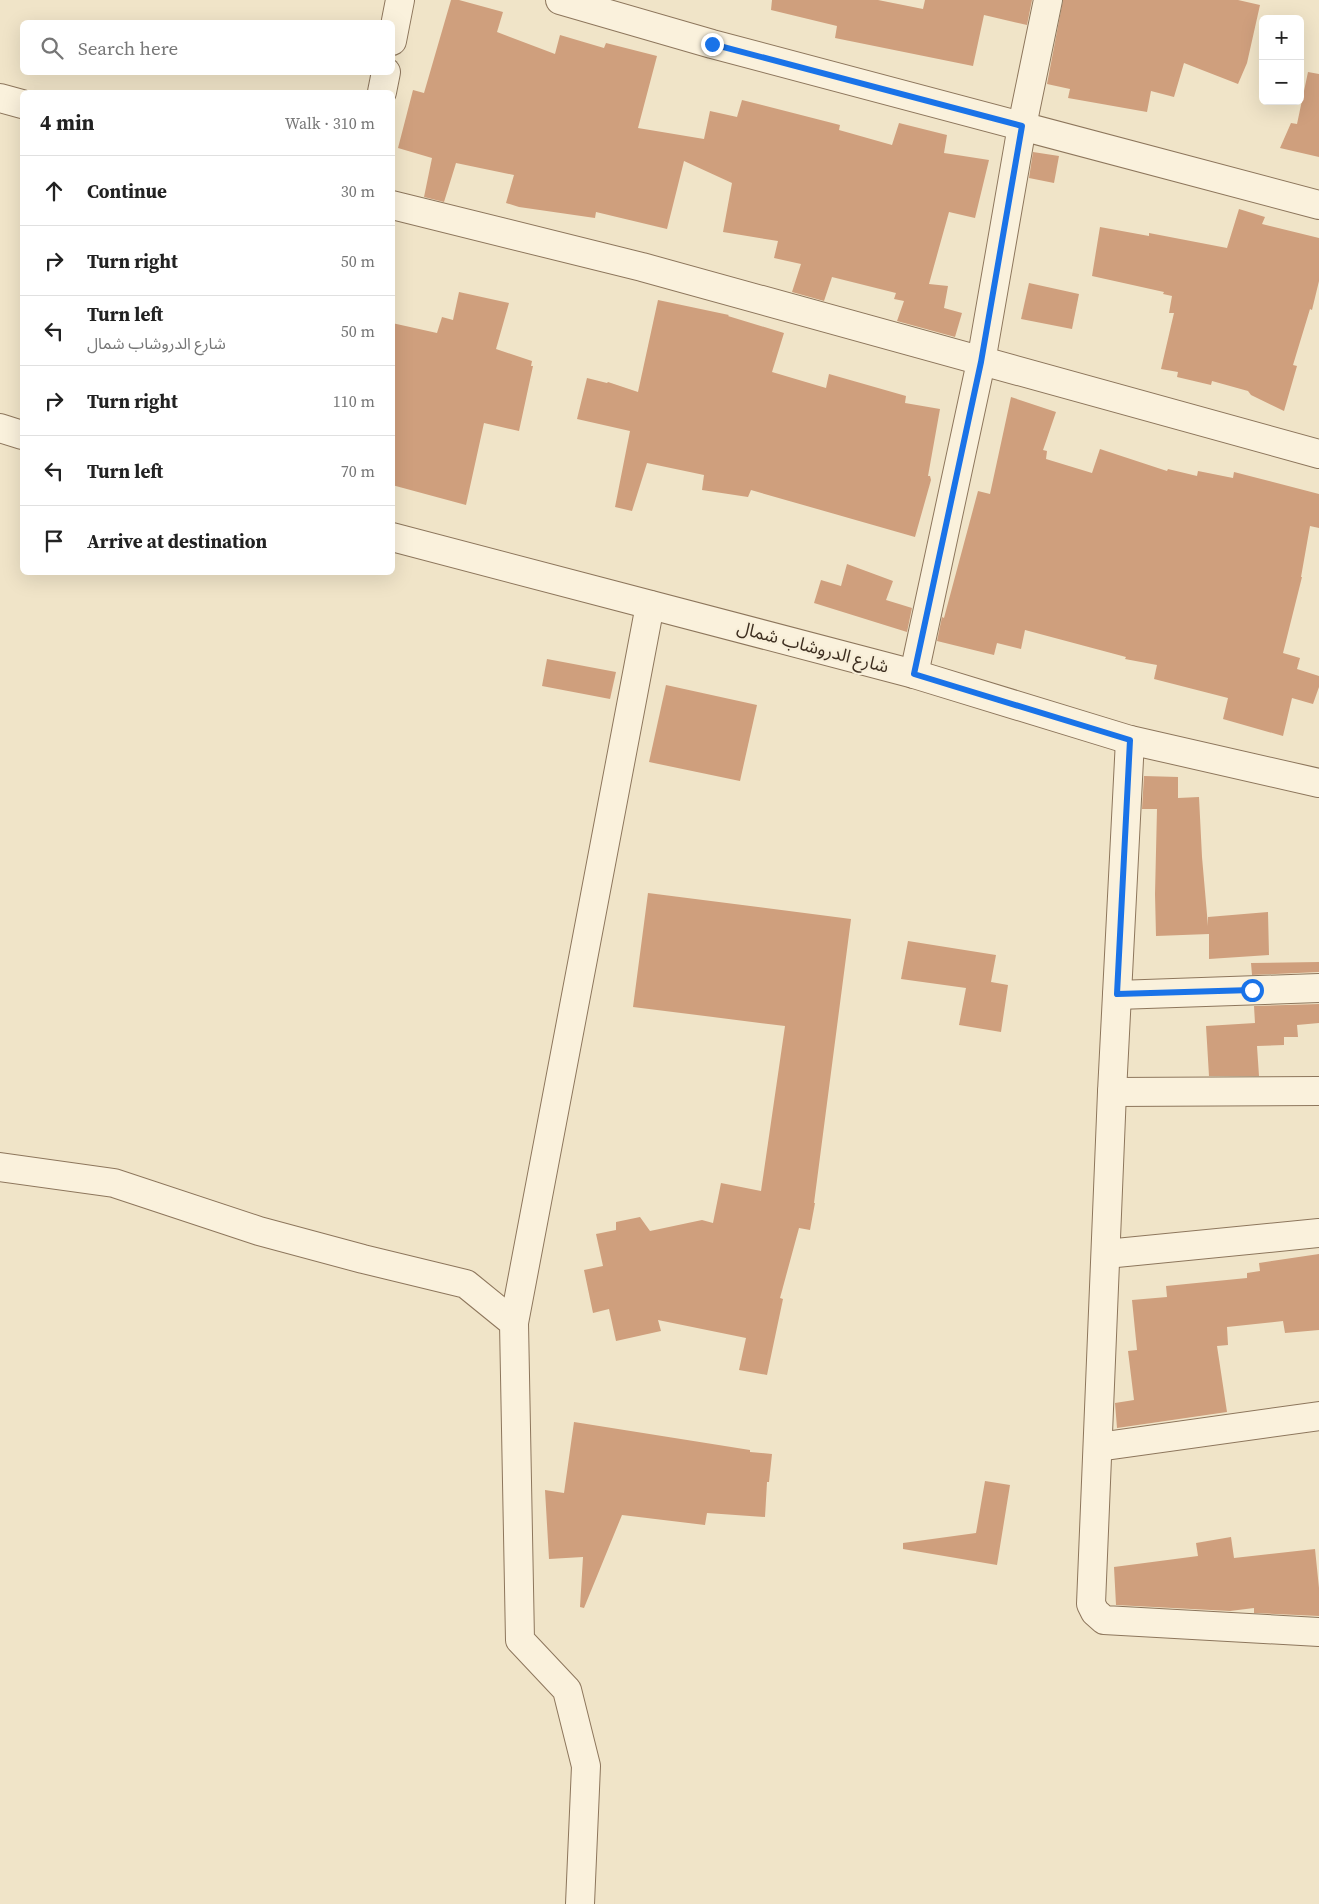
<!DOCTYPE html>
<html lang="en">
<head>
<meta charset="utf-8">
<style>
	:root { --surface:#fff; --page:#f2f2f2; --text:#222; --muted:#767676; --line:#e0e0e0 }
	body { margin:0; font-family:"Source Serif 4","Noto Sans Arabic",serif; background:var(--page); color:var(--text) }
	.controls { position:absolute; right:15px; top:15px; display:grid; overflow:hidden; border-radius:8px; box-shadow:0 5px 20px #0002 }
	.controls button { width:45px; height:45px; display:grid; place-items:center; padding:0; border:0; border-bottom:1px solid var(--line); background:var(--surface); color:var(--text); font:25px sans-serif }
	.stop { position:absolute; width:15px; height:15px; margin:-11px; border:4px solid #1a73e8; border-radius:50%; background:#fff }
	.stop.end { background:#1a73e8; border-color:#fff; box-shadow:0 1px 5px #0008 }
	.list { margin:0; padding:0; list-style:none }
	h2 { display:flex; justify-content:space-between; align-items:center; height:65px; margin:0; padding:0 20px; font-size:21px }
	h2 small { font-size:16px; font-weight:400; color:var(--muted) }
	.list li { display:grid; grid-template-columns:32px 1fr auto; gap:15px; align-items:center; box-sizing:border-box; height:70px; padding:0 20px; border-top:1px solid var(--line) }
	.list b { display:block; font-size:19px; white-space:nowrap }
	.list p { margin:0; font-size:16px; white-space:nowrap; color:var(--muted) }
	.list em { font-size:16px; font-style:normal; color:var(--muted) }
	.icon { flex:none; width:28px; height:28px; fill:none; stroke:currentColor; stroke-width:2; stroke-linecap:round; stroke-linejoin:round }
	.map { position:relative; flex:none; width:1319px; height:1904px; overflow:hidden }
	.search { position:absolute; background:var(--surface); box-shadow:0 5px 20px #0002; left:20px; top:20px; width:375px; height:55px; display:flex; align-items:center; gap:12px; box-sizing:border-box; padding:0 18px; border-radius:8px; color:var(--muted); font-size:19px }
	.panel { position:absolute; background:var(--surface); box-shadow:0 5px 20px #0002; left:20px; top:90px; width:375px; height:485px; border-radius:8px }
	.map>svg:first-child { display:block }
	.building { fill:#cf9f7d }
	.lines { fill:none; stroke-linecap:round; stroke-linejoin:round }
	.minor-casing { stroke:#8d765c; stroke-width:30 }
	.minor { stroke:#faf1dc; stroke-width:28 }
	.route { stroke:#1a73e8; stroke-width:6 }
	.labels { text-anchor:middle; stroke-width:4.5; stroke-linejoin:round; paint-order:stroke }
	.street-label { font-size:18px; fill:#3d2e20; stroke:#f7eed8 }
</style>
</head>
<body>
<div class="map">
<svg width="1319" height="1904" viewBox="0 0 1319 1904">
	<rect width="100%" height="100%" fill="#f0e4c8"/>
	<g class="building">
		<path d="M451,0H459L503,12L497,32L555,54L560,35L604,48L606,43L657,56L638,128L704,139L710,111L737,117L742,100L840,125L839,130L892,145L899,123L947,135L944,153L989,160L975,218L949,212L929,284L948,286L944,308L962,313L955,337L897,321L904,301L894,299L896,293L832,277L824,301L792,292L801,264L774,258L778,241L723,232L732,183L684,161L667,229L596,212L595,218L519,207L506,203L514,175L456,163L444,202L424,197L432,158L398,148L413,90L424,93Z"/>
		<path d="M772,0H878L923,9L925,0H1032L1027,25L984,15L973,66L835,38L837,26L771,10Z"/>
		<path d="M1063,0H1238L1260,5L1247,63L1238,84L1184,63L1174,97L1151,91L1147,112L1068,98L1070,89L1047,84Z"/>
		<path d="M1308,72L1319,74V157L1280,148L1291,123L1297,124Z"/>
		<path d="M1033,152L1059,156L1054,183L1029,178Z"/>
		<path d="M1239,209L1265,217L1262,224L1319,238V281L1312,310L1310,309L1293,365L1297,366L1284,411L1251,395L1248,391L1212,381L1211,385L1177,377L1178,372L1161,369L1174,313H1169L1172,296L1163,294L1164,292L1092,276L1100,227L1149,236V233L1227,248Z"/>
		<path d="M1029,283L1079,294L1072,329L1021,319Z"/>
		<path d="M459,292L509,303L496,349L532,361L531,366H533L519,431L484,423L466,505L392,485V323L437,333L442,317L453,320Z"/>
		<path d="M658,300L729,315L728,316L784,333L772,372L826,388L829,374L906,396L905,403L940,409L928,476H930L931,480L915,537L751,490L748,497L702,490L704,475L647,463L632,511L615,507L630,431L577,419L587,378L607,383L608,382L638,392Z"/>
		<path d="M1011,397L1056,412L1043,450L1047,451L1046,459L1092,473L1100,449L1167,471L1168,469L1197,476L1198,471L1233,478L1234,472L1319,494V528L1310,526L1301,577H1302L1283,653L1300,658L1297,669L1319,676V687L1313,704L1292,698L1283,736L1223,719L1228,698L1154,679L1157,665L1125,659L1126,657L1025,630L1021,649L997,643L994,655L937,641L942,617L944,618L978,491L990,494Z"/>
		<path d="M847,564L893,581L886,600L912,608L907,632L814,603L821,580L841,586Z"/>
		<path d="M547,659L616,672L610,699L542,686Z"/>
		<path d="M666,685L757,705L740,781L649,762Z"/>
		<path d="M1144,776L1178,777V798L1199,797L1202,857L1208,926V917L1268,912L1269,955L1209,959V934L1156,936L1155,894L1157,809H1142Z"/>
		<path d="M648,893L851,919L814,1203H815L810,1230L799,1228L780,1298L783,1299L767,1375L739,1370L746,1338L658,1320L661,1331L616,1341L609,1309L593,1313L584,1270L603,1266L596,1234L616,1230V1222L640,1217L650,1231L702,1220L713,1223L721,1183L761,1191L785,1026L633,1007Z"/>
		<path d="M908,941L996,955L991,982L1008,985L1001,1032L959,1025L966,988L901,979Z"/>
		<path d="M1319,962V972L1252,975L1251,963Z"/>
		<path d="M1319,1004V1023L1297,1025L1298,1037H1284V1045L1257,1046L1259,1076H1209L1206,1026L1255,1023L1254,1006Z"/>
		<path d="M1319,1254V1330L1285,1333L1283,1321L1227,1327L1228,1345L1217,1346L1227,1412L1117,1428L1115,1403L1134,1400L1128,1351L1137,1350L1132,1300L1167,1297L1166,1286L1247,1278V1273L1260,1271L1259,1263Z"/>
		<path d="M574,1422L750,1450V1452L772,1454L769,1482H767L765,1517L707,1513L705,1525L622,1515L584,1608L580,1607L583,1557L549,1559L545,1490L564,1493Z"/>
		<path d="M985,1481L1010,1485L997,1565L903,1549V1543L976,1533Z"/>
		<path d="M1231,1537L1234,1558L1315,1549L1319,1588V1616L1254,1613V1608L1230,1611L1116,1605L1114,1567L1198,1556L1196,1543Z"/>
	</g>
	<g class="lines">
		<defs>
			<g id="minor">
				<path d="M560,0L712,44L1319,205"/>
				<path d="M392,41L400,0"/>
				<path d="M382,92L386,72"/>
				<path d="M0,98L22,104"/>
				<path d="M392,205L642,267L1319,454"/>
				<path d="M0,428L22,435"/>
				<path d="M392,537L914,674L1130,740L1319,783"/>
				<path d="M914,674L981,362L1022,126L1048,0"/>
				<path d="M1130,740L1112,1092L1091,1604L1095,1612L1104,1620L1319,1632"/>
				<path d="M1117,995L1319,988"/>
				<path d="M1112,1092L1319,1091"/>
				<path d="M0,1167L114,1183L259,1231L363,1259L466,1284L514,1323L520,1640L567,1690L586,1766L580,1904"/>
				<path d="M1106,1254L1319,1233"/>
				<path d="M514,1323L650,605"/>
				<path d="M1098,1447L1319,1416"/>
			</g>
		</defs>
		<use href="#minor" class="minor-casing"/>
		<use href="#minor" class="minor"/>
	</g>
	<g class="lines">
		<path class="route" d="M712,44L1022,126L981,362L914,674L1130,740L1117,994L1252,990"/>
	</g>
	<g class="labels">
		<g class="street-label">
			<text transform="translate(813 647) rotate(15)" y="6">شارع الدروشاب شمال</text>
		</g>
	</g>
</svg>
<div class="controls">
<button>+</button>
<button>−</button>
</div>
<div class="stop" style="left:1252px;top:990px"></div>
<div class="stop end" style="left:712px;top:44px"></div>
<div class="search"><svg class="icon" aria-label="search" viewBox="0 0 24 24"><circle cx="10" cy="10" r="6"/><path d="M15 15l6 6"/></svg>Search here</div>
<section class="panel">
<h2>4 min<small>Walk · 310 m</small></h2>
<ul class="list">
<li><svg class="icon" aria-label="ahead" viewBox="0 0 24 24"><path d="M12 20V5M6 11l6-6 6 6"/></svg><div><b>Continue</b></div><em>30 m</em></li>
<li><svg class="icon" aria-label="right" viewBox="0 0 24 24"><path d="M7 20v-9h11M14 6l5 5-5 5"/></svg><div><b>Turn right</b></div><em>50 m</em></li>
<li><svg class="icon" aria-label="left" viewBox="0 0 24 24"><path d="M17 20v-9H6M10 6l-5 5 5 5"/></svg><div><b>Turn left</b><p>شارع الدروشاب شمال</p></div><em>50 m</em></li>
<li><svg class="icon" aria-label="right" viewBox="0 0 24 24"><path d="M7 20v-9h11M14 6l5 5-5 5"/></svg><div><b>Turn right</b></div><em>110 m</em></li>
<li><svg class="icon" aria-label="left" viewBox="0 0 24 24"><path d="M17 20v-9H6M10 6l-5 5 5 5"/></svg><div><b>Turn left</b></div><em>70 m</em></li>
<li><svg class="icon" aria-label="arrive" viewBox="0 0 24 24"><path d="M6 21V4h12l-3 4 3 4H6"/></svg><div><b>Arrive at destination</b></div></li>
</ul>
</section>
</div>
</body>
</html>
